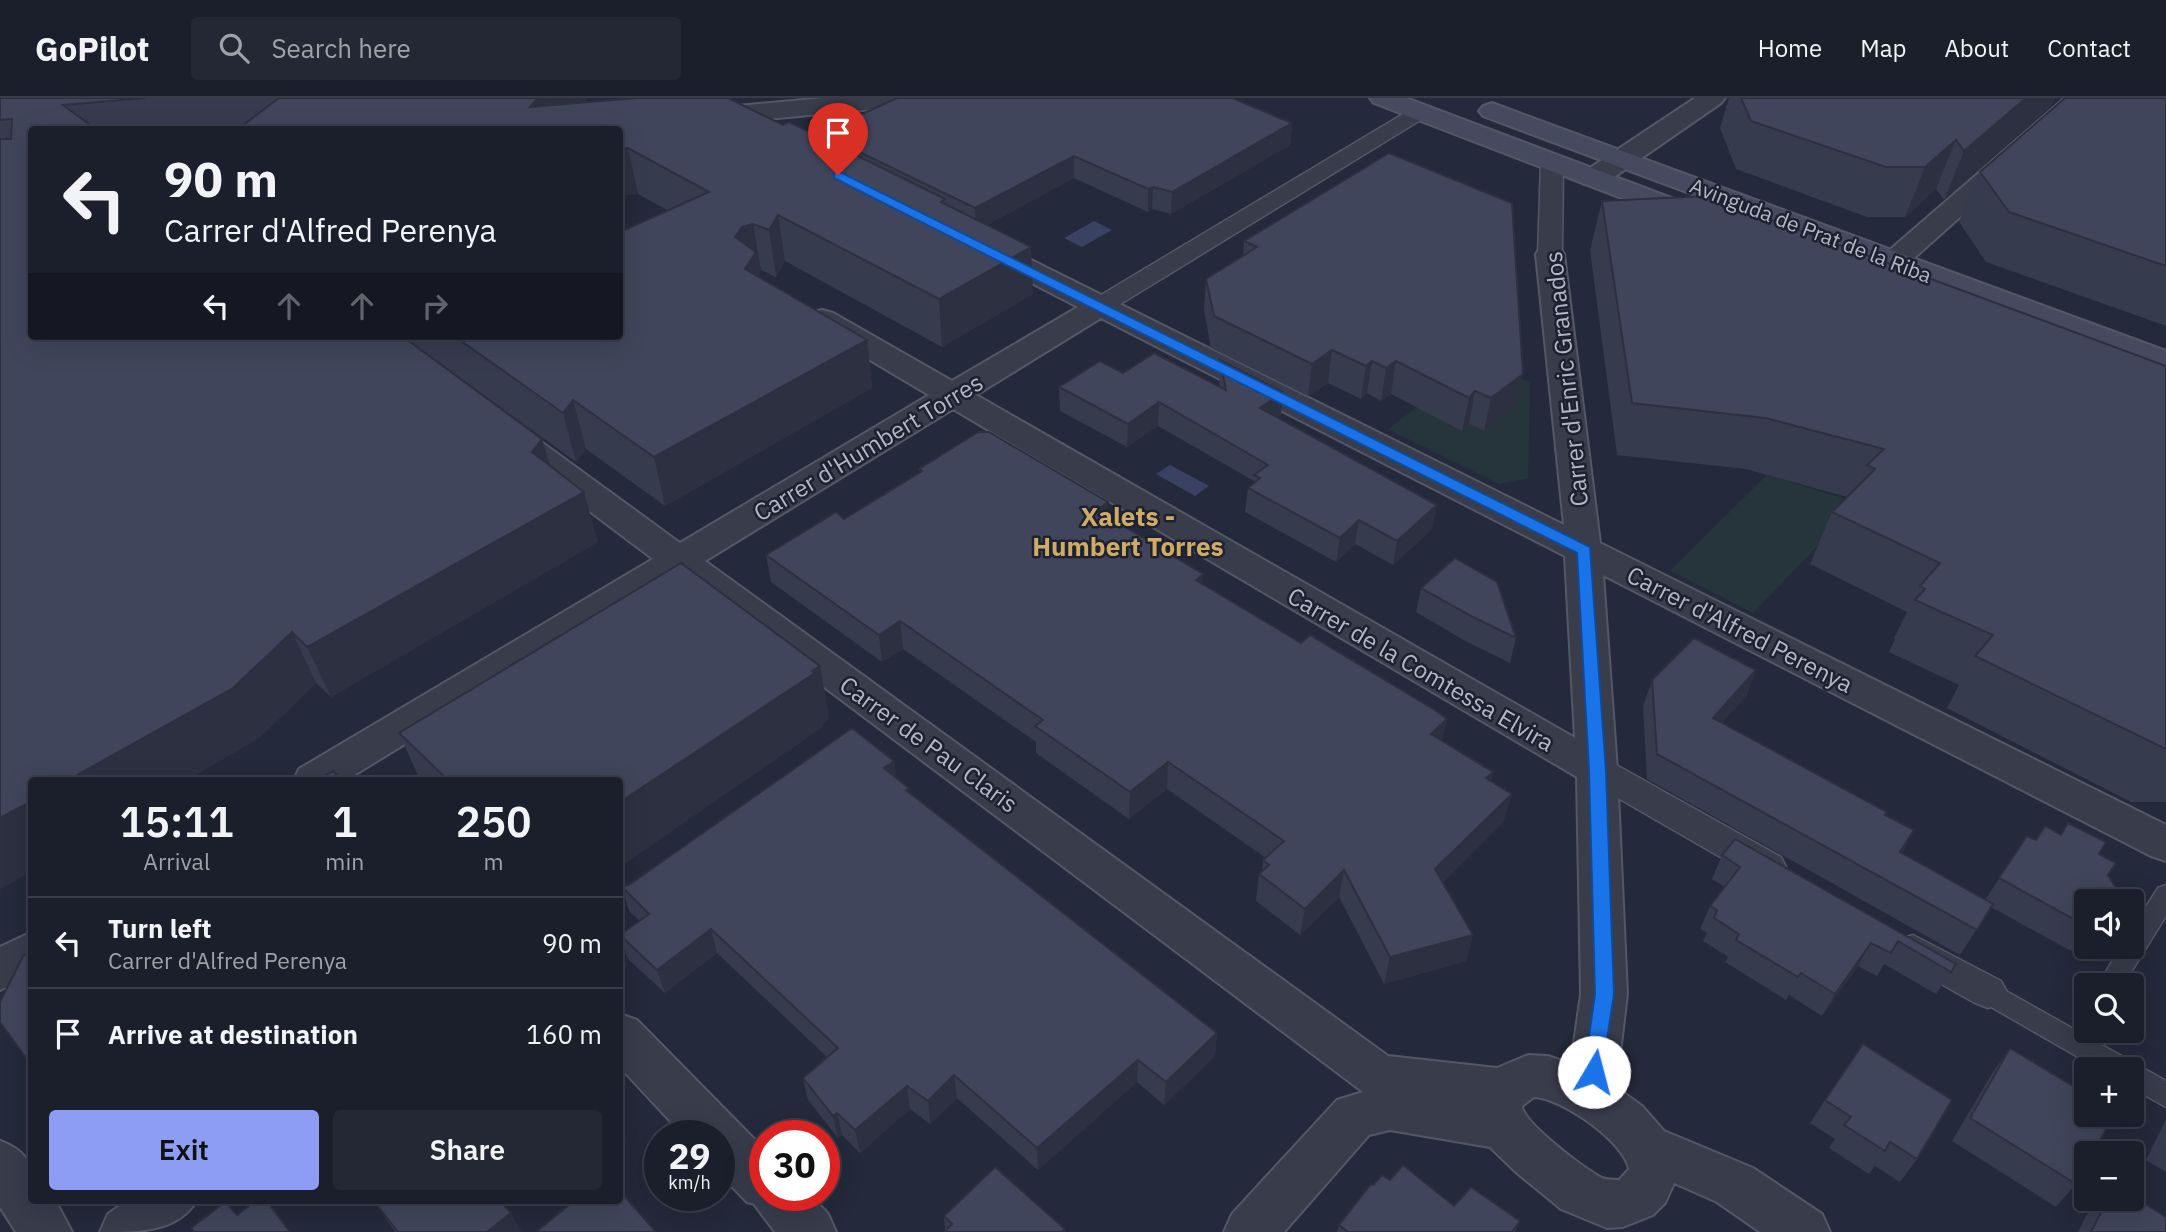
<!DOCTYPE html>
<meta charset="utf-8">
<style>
body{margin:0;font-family:"IBM Plex Sans",sans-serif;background:#242734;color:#f1f3f6;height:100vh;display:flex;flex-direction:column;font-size:26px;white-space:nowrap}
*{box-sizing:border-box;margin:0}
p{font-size:23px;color:#a0a2a9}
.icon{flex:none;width:38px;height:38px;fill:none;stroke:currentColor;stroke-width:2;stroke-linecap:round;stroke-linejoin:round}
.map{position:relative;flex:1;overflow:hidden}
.sheet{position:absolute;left:28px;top:679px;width:595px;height:427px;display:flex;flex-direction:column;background:#1b1f2c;border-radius:7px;box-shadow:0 7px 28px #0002,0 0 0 2px #393d48}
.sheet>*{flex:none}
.guide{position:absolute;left:28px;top:28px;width:595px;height:214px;border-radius:7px;box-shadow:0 7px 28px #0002,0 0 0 2px #393d48;background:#1b1f2c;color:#f1f3f6;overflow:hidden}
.tools{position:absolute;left:2074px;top:791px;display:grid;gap:14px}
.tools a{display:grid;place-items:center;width:70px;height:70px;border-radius:7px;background:#1b1f2c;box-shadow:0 7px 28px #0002,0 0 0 2px #393d48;font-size:35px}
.speed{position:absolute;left:644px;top:1022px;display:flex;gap:14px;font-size:35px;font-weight:700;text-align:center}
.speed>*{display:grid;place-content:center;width:91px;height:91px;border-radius:50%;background:#1b1f2c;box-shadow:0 7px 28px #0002,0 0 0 2px #393d48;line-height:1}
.speed small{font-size:18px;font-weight:400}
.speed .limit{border:10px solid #d22;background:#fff;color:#111}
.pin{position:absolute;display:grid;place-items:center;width:60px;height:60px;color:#fff;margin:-72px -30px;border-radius:50% 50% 50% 0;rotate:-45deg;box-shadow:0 0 7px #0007}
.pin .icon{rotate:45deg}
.me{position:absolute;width:77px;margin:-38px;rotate:8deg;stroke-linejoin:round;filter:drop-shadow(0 0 5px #0008)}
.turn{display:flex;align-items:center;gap:24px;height:147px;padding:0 21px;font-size:32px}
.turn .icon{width:91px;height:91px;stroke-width:2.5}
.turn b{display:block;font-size:49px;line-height:60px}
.lanes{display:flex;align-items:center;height:66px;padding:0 21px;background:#0003;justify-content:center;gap:35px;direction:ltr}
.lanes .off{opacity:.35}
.eta{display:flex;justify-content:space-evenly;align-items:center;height:119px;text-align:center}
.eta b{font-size:42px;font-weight:600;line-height:49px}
.primary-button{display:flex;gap:14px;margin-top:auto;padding:14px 21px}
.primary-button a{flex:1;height:80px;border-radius:7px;background:#8d9df3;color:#111;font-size:28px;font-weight:600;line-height:80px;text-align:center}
.primary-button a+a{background:#242734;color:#f1f3f6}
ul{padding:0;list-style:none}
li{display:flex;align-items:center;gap:21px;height:91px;padding:0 21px;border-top:2px solid #393d48}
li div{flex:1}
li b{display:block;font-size:26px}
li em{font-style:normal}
header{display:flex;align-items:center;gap:42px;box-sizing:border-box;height:98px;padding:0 35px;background:#1b1f2c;border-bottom:2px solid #393d48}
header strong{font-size:33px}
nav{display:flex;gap:38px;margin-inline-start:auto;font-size:24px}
.search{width:490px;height:63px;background:#242734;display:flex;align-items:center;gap:18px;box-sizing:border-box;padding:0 24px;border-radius:7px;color:#a0a2a9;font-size:26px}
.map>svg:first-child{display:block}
.green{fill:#26353c}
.water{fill:#3a4263}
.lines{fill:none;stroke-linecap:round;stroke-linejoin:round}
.service-casing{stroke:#535766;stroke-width:3}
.pedestrian-casing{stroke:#535766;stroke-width:3}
.minor-casing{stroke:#535766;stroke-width:4}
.secondary-casing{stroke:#535766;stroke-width:4}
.service{fill:#383c4b;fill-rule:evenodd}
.pedestrian{fill:#383c4b;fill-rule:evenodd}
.minor{fill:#383c4b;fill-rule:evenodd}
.secondary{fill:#464a5e;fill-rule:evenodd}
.wall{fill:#373b4e}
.shaded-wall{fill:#2d3040}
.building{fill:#40455b;stroke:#2d3040;stroke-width:2}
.route{fill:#1a73e8;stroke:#114b97;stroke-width:2}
.labels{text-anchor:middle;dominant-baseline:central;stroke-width:5;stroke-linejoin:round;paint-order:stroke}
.far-street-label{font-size:21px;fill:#b3b7c7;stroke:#1d2130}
.street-label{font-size:24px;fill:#b3b7c7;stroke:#1d2130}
.neighbourhood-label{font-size:26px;font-weight:bold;fill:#cfab66;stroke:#1d2130}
</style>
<header>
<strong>GoPilot</strong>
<div class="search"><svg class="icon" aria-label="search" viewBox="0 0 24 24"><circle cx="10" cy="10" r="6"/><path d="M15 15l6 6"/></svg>Search here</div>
<nav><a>Home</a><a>Map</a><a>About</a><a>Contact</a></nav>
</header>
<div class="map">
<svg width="2166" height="1134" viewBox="0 0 2166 1134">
<rect width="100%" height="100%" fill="#24293b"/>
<!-- green -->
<g class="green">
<path d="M1512,277L1530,284L1528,380L1499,386L1388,331L1453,282L1462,333L1469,326L1484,333Z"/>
<path d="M1770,374C1796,390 1830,393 1858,406L1753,515L1670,473Z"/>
</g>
<!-- water -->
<g class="water">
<path d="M1094,123L1112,132L1082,149L1064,140Z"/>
<path d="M1170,367L1209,388L1195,398L1156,376Z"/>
</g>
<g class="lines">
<!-- service casing -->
<g class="service-casing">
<g id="service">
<path d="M2166,787V818L2123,887H2098L2121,849H2132V831L2158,790Z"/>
<path d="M1988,883L2166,983V1009L2132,990V971H2099L1979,902L1975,894L1979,886Z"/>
</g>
</g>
<!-- pedestrian casing -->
<g class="pedestrian-casing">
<g id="pedestrian">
<path d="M1420,8L1427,10L1430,14L1427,18L1109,213L1100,215L1091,213L1088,208L1091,203L1413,10Z"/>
<path d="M1552,57L1560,59L1563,64L1562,156L1558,161H1542L1538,156L1541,64L1544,59Z"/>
<path d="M1597,659L1609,663L1781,759L1786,769L1781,779L1768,783L1755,779L1585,681L1580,672L1585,663Z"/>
<path d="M1913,837L2001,883L2007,894L2001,905L1988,910L1975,905L1900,863L1894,852L1900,841Z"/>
</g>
</g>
<!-- minor casing -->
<g class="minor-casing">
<g id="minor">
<path d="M825,0H918L914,5L905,8L705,27L696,24L692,19L696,14L705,11Z"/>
<path d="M1695,0H1725L1721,5L1604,86L1594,88L1584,86L1581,80L1584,74Z"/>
<path d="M2065,0H2093L1904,169L1894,172L1884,169L1880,163L1884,157Z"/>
<path d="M987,142L997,145L1564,427L1536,156L1540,150L1550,147L1560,150L1564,156L1600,445L2166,727V763L2151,758L1603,477L1617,672L1627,896L1616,989L1642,1008L1664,1033L1753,1070L1822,1116L1830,1134H1760L1717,1104L1674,1085L1665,1105L1653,1117L1623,1129L1607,1130L1561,1111L1517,1075L1490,1049L1390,1032L1369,1037L1284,1134H1224L1232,1116L1337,1002L1363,994L678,479L346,682H294L299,671L653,461L494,341L490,334L494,327L506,324L518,327L680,445L929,297L811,227L807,221L811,215L822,212L833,215L952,283L1078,209L977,157L973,151L977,145ZM1101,220L1565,458L1575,640L976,297ZM953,311L1577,679L1581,896L1571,966L1548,958L1528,957L1497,970L1388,958L705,463ZM1534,999C1561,1000 1624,1043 1629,1071L1619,1082C1613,1082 1608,1082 1602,1080C1586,1072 1523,1025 1522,1008Z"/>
<path d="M32,834V877L0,892V849Z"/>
<path d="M620,916L637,922L765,1052V1097H810L828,1116L836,1134H775L754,1106L747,1104L719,1075V1038H684L620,969Z"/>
<path d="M0,1043C33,1055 32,1071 32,1102H55L72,1134H16L0,1109Z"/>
<path d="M128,1102H197C178,1134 140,1134 100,1134L108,1116Z"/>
</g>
</g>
<!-- secondary casing -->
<g class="secondary-casing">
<g id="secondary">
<path d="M1370,0H1406L1709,114L1713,120L1709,126L1699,128L1689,126L1374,5Z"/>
<path d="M1492,5L2166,253V273L1483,18L1479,13L1483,8Z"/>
</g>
</g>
<!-- service -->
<use href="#service" class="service"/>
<!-- pedestrian -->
<use href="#pedestrian" class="pedestrian"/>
<!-- minor -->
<use href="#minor" class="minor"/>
<!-- secondary -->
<use href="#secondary" class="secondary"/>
</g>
<!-- wall -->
<g class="wall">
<path d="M0,0H588L584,5L783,27L821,40L820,35L1292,25L1290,47L1171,116L1152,111L1148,114L1074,80L987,127L1033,196L942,249L785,163L776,179L761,172L759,173L760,180L867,242L872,290L665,408L586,351L576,364L403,238H620L667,112L638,96L620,32H32L542,341L550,368L598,444L331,599L316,585L259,640L187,682H32V773L0,791Z"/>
<path d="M1729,0H2055L2051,8L1944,102L1936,91L1905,119H1867L1736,71L1720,30Z"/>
<path d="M2166,0V228L1986,164L1959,124L1980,74Z"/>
<path d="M1389,55L1515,308L1484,333L1469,326L1462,333L1391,296L1381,303L1367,295L1361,301L1328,285L1308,298L1211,250L1204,212L1206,181L1243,158L1244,143Z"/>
<path d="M1602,103L2166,268V704H2131L1947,610L1959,587L1889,554L1895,541L1894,540L1907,514L1810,466L1832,414L1847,399L1746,371L1617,357L1590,152Z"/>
<path d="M1220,262L1281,317L1278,319L1437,407L1432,431L1393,467L1355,446L1336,464L1245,414L1248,390L1254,385V383L1158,328L1127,349L1060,313L1059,289L1123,275L1219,289Z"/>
<path d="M919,371L1107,418L1203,476L1202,485L1442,643L1493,674L1491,683L1504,723L1443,784L1473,837L1466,863L1384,886L1339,799L1300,837L1256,803L1259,776L1262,774L1263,762L1266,760L1167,691L1129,721L1036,655V644L903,551L882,564L771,484L766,457L844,421L920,374Z"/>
<path d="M1421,490L1516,540L1510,565L1467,544L1416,514Z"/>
<path d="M820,568L829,621L823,625V629L620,682H420L399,635Z"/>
<path d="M1756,572L1746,598L1722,624L1885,717L1914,732L1902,755L1985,802L2027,738L2036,742L2099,756L2086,803V833L2071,853L1991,809L1960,857L1647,681L1643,608L1652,582Z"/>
<path d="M894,663L896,680L909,695L1217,935L1215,958L1164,1007L1137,984L1038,1072L957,1000L930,1026L910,1011L860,1055L842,1037L838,1040L808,1002L803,980L827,959L717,855L665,895L628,861L620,837L640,823L629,813L622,789L630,786Z"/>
<path d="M1722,757L1956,866L1936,896L1884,866L1877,878L1858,868L1822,918L1789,897L1786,902L1725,864L1728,859L1703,843L1707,835L1700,831L1710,808L1725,789L1712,781Z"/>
<path d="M2010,950L2076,1086L2056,1109L1952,1043L1993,974Z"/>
<path d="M1825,1002L1917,1061L1900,1084L1875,1068L1869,1076L1829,1050L1835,1041L1810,1025Z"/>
<path d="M2166,1021V1074L2146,1062Z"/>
<path d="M1390,1082L1454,1108L1520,1123L1515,1134H1337L1339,1127L1373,1087Z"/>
<path d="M2102,1101H2132L2166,1134H2078L2086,1118Z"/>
<path d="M373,1102L511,1115L521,1134H395Z"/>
<path d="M944,1118L1065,1131V1134H944L945,1132Z"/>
</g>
<!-- shaded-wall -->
<g class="shaded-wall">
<path d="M537,0H588L570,20L530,9Z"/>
<path d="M2026,0H2055L2051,8L1944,102L1964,53Z"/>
<path d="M1292,25L1290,47L1171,116L1172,94Z"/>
<path d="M1956,42L1936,91L1905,119L1925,69Z"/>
<path d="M628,50L638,96L620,98V51Z"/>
<path d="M1074,58V80L976,133L975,110Z"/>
<path d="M1153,89L1152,111L1148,114V91Z"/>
<path d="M778,117L785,163L776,179L769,132Z"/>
<path d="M753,126L761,172L759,173L763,201L747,180L735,139L742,129Z"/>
<path d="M1031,149L1033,196L942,249L939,201Z"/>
<path d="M867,242L872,290L665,408L654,359Z"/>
<path d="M1332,252L1328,285L1308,298L1312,266Z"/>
<path d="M1372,263L1367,295L1361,301L1366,268Z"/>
<path d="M1396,263L1391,296L1381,303L1386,270Z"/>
<path d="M1523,276L1515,308L1484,333L1491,300Z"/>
<path d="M1475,293L1469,326L1462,333L1469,300Z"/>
<path d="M1283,294L1281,317L1258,333L1260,310Z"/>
<path d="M573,302L586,351L576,364L563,315Z"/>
<path d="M1159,304L1158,328L1127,349L1128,326Z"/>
<path d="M542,341L557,390L532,354Z"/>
<path d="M584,394L598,444L331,599L307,549Z"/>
<path d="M1108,404L1107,432L1097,412Z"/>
<path d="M1437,407L1432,431L1393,467L1397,443Z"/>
<path d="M1359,422L1355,446L1336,464L1340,440Z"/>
<path d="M1203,476L1201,503L1196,482Z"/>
<path d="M900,523L903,551L882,564L879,537Z"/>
<path d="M292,534L316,585L259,640L187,682H68Z"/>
<path d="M820,568L829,621L823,625V629L620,769V704Z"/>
<path d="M1756,572L1746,598L1703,645L1713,620Z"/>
<path d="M1447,621L1441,648L1431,636Z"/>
<path d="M894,663L897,687L884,670Z"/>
<path d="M1168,664L1167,691L1129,721L1130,694Z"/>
<path d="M1493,674L1486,701V680Z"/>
<path d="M1512,696L1504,723L1428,798L1435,771Z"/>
<path d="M32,703V773L0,791V720Z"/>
<path d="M1914,732L1900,757V754Z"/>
<path d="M1344,772L1339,799L1300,837L1305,811Z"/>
<path d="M711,831L717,855L665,895L657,872Z"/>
<path d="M1473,837L1466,863L1384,886L1390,859Z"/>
<path d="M1871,845L1858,868L1822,918L1835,896Z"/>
<path d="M1217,935L1215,958L1164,1007L1166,984Z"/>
<path d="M1138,962L1137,984L1038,1072L1037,1050Z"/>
<path d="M954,977L957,1000L930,1026L928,1003Z"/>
<path d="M907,988L910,1011L860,1055L855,1032Z"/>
<path d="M837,1015L842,1037L838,1040L833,1018Z"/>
<path d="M511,1115L521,1134H487Z"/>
</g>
<!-- building -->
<g class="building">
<path d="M0,0H145L63,7L97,32H32V238H402L542,341L532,354L584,394L307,549L292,534L233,590L68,682H32V703L0,720V41H11L12,21L0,22Z"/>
<path d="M279,0H538L530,9L637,0H728L783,27L789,24L945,101L941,104L1031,149L939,201L778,117L769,132L753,126L742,129L735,139L756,154L745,171L867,242L654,359L573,302L563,315L454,238H620V134L709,94L628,50L620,51V32H237Z"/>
<path d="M897,0H1232L1292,25L1172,94L1153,89L1148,91L1074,58L975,110L820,35Z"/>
<path d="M1741,0H2026L1964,53L1956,42L1925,69H1886L1751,23Z"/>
<path d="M2065,0H2166V168L2009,114L1980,74Z"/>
<path d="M1389,55L1512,105L1523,276L1491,300L1475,293L1469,300L1396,263L1386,270L1372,263L1366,268L1332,252L1312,266L1214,218L1206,181L1257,149L1244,143Z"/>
<path d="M1707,98L2166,268V651L1975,558L1993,537L1915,502L1925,491L1920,488L1940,465L1832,414L1875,371L1867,367L1884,351L1765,320L1632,305L1602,103Z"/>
<path d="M1154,255L1226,292L1220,262L1283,294L1260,310L1437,407L1397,443L1359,422L1340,440L1248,390L1260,380L1254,377L1268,367L1159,304L1128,326L1059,289L1100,263L1123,275Z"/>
<path d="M978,334H989L1108,404L1097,412L1203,476L1196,482L1301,545L1310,537L1435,612L1447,621L1431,636L1493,674L1486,680L1512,696L1435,771L1473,837L1390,859L1344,772L1305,811L1259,776L1269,767L1263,762L1284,743L1168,664L1130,694L1035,628L1043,622L900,523L879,537L766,457L836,414L844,421L922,373L919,371Z"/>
<path d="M1455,460L1497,484L1516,540L1473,519L1421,490Z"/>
<path d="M681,465L820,568L812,573L815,575L620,704V682H448L399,635Z"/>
<path d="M1694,540L1756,572L1713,620L1887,714L1885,717L1914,732L1900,754L1993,806L1977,832L1657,656L1652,582Z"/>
<path d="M852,630L894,663L884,670L909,690L906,692L1217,935L1166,984L1138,962L1037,1050L954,977L928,1003L907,988L855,1032L837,1015L833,1018L803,980L838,950L711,831L657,872L620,837L649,816L622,789L630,786Z"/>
<path d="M333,673L342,682H317Z"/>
<path d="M2068,725L2106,744L2099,756L2116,765L2108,777L2124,803H2086V828L1999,780L2027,738L2036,742L2045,728L2061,737Z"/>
<path d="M1735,741L1956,866L1951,874L1898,843L1891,855L1871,845L1835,896L1801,875L1798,879L1736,842L1739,836L1714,820L1717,812L1710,808L1740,769L1722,757Z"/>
<path d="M32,853V968L0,924V904L23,858Z"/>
<path d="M1863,946L1952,1002L1917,1061L1890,1044L1885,1053L1844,1027L1851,1019L1825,1002Z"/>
<path d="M2010,950L2086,996V1017H2114L2093,1055H2086V1069L2076,1086L1970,1020Z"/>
<path d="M1403,1067L1454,1108L1471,1089L1520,1123L1512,1134H1348L1339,1127L1371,1086L1373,1087L1382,1077L1390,1082Z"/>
<path d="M995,1069L1065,1131L1062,1134H944L952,1126L944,1118Z"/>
<path d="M620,1093L656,1134H536L575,1102H620Z"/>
<path d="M2132,1098L2166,1119V1134H2091L2108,1101H2132Z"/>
<path d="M257,1102H266L290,1134H194L191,1130L225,1104L237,1117Z"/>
<path d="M373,1102H500L511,1115L487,1134H398Z"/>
</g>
<!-- route -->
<path class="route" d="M834,75H842L1590,449L1606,673L1614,896L1601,980L1594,983L1587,980L1584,974L1595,896L1589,673L1577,455L834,80Z"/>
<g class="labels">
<!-- far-street labels -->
<g class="far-street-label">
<text transform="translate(1811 132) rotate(21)">Avinguda de Prat de la Riba</text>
</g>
<!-- street labels -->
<g class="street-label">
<text transform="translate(1566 281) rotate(-96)">Carrer d'Enric Granados</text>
<text transform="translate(868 349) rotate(-31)">Carrer d'Humbert Torres</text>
<text transform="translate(1740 531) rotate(27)">Carrer d'Alfred Perenya</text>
<text transform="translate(1421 571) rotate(30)">Carrer de la Comtessa Elvira</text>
<text transform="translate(929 646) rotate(36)">Carrer de Pau Claris</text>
</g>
<!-- neighbourhood labels -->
<g class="neighbourhood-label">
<text x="1128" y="418">Xalets -<tspan x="1128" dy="30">Humbert Torres</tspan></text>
</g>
</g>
</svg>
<div class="tools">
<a><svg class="icon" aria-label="sound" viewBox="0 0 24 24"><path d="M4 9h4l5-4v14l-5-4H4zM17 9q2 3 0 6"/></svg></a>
<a><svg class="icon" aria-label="search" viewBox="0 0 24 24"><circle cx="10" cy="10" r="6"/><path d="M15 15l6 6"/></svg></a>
<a>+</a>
<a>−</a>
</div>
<div class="speed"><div>29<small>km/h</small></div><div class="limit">30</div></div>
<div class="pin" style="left:838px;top:77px;background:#d93025"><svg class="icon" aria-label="arrive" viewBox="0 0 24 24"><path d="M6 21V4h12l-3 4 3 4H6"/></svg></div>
<svg class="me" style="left:1594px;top:974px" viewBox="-20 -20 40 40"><circle r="19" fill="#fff"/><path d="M0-13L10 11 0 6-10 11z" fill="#1a73e8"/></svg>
<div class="guide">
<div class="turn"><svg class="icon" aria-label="left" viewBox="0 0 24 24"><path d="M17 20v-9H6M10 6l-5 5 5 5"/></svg><div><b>90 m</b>Carrer d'Alfred Perenya</div></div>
<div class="lanes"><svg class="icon" aria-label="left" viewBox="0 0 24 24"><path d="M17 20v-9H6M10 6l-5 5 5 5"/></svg><svg class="icon off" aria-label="ahead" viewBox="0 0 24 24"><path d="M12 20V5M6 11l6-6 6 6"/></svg><svg class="icon off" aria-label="ahead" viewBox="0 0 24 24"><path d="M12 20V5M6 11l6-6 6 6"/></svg><svg class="icon off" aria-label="right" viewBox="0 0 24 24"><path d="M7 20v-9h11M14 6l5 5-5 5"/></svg></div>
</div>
<section class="sheet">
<div class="eta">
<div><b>15:11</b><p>Arrival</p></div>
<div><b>1</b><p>min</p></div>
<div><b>250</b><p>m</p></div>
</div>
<ul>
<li><svg class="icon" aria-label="left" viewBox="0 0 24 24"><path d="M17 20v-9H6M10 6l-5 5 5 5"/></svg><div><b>Turn left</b><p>Carrer d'Alfred Perenya</p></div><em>90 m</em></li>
<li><svg class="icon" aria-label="arrive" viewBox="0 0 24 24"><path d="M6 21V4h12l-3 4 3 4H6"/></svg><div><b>Arrive at destination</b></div><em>160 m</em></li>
</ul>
<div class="primary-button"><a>Exit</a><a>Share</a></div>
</section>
</div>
